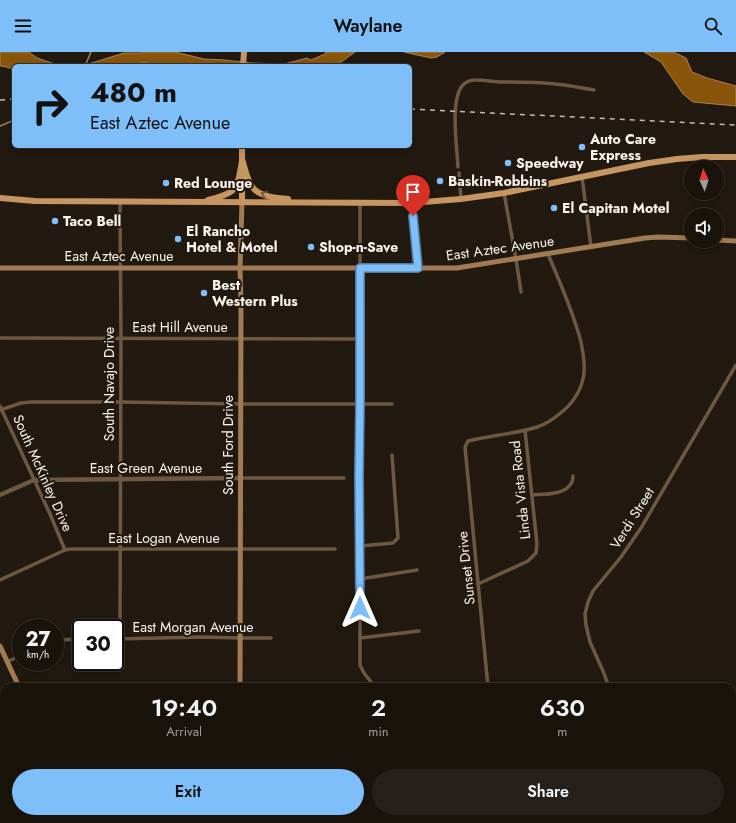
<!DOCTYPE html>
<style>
body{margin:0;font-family:Jost,sans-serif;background:#27201a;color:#f1f3f6;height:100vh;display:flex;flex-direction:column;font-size:15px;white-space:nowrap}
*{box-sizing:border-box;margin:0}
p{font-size:13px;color:#9f9e9d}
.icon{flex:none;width:22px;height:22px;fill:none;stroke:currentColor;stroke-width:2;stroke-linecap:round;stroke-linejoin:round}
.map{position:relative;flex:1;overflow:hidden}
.side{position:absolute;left:0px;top:631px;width:736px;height:140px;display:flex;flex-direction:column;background:#1a130c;border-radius:12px 12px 0 0;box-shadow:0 2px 10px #0003,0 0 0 1px #38322d}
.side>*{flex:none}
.top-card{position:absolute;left:12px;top:12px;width:400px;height:84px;border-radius:6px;box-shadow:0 2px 10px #0003,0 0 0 1px #38322d;background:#7ebef9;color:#111;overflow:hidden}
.needle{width:26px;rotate:356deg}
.buttons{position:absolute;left:684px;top:108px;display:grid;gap:8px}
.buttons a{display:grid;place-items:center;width:40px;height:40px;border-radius:50%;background:#1a130c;box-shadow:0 2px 10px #0003,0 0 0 1px #38322d;font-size:20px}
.speed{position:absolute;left:12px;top:567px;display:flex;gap:8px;font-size:20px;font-weight:700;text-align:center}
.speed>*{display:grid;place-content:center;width:52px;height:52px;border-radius:50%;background:#1a130c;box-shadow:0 2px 10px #0003,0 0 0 1px #38322d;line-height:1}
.speed small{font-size:10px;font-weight:400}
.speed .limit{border:2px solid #111;border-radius:6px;background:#fff;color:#111}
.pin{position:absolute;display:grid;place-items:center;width:34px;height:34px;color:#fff;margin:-41px -17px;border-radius:50% 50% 50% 0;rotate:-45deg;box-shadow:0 0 4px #0007}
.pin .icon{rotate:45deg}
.me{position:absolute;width:44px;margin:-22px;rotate:0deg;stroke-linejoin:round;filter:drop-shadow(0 0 3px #0008)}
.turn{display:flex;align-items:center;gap:14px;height:84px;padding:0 12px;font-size:18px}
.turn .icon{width:52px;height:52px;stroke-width:2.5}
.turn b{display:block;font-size:28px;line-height:34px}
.eta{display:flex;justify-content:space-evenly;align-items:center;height:68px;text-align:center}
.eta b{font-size:24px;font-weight:600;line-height:28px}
.button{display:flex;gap:8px;margin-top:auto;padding:8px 12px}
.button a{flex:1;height:46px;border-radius:24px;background:#7ebef9;color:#111;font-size:16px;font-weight:600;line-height:46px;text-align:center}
.button a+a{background:#27201a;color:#f1f3f6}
header{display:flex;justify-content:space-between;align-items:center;height:52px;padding:0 12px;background:#7ebef9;color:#111;font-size:18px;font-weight:600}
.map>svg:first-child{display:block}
.green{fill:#3c2100}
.water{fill:#89550b;stroke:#ab844e}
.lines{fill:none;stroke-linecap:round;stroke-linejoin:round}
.stream{stroke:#ab844e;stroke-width:1.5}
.minor{stroke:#6f5840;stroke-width:3.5}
.tertiary{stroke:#6f5840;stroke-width:4.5}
.secondary{stroke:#a07b53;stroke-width:5}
.primary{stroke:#c69662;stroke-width:6}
.rail{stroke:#c4bdb6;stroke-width:1.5;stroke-dasharray:5 5;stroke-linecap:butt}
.oneway{stroke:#6c5135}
.route-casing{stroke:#527ca2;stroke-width:10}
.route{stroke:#7ebef9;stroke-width:7}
.poi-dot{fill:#7ebef9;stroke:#221910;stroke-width:1.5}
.labels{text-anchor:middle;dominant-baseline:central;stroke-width:4;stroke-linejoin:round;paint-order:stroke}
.poi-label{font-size:14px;font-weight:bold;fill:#f9f3ec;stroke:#221910;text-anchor:start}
.street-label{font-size:14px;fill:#f9f3ec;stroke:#221910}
</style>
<header><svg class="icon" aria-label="menu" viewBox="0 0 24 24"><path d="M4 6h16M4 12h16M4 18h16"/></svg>Waylane<svg class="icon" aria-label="search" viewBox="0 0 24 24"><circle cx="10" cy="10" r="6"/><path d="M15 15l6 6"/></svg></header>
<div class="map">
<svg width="736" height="771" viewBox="0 0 736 771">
<rect width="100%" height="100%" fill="#221910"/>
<!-- green -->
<path class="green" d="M177,767H315L313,771H177Z"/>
<!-- water -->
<g class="water">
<path d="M0,0H29L37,6L55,12L85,13L124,1H140L142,0H175L204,7L225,8L251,11L284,12L307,6L311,8L325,2L326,0H355L336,14H157L144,10L131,14H14V17L2,14H0Z"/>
<path d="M404,0H445L437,5L431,6Z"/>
<path d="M644,0H673L686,6L692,20L707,26L736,34V54L693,50L683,42L661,10Z"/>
</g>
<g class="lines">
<!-- stream -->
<g class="stream">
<path d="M85,14L91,0"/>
<path d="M0,74L14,68"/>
</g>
<!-- minor -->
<g class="minor">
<path d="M458,115C457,94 450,50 462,34C465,30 471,28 476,28C485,28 494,30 503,30C521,30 538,30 555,32C568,33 581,36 594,38"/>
<path d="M459,121L461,147"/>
<path d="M582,125L591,195"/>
<path d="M504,141L516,207L521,240"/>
<path d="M120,150L121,286L120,586"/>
<path d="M360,151V352L359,423L360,494V613L364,621L375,635"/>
<path d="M411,151L418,216"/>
<path d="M0,286L360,287"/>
<path d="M0,354L50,462L65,498"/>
<path d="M0,358L21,351L31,350H120L240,352H392"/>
<path d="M240,426H344"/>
<path d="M532,443C544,442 563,443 570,433C572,431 573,427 573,424"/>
<path d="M360,494L393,491L398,486L392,403"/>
<path d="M360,527L417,518"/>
<path d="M0,528L65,498L70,497H335"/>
<path d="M478,532L528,509L536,501L537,492L525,378"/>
<path d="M360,586L419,579"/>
<path d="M115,587L202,585L240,586H271"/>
<path d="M55,588L81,587"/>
<path d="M7,610L21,603"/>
<path d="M488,635L465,395L468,389C490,383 516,382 537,375C547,372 555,366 563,359C574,350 583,335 584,320C585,310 583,300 581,290C573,259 560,231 548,202"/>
<path d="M609,635L603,619L590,590L586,573L585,562L588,550L593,539L621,505L641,476L736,313"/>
<path d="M732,679H736"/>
<path d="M732,756L736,761"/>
<path d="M467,767V771"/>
<path d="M530,767L531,771"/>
<path d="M304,771L305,767"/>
<path d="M659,771L662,767"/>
</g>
<!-- tertiary -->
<path class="tertiary" d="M0,443L34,428L240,426"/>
<!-- secondary -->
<g class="secondary">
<path d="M717,188L736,189"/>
<path d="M0,216H457L645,186L658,185L691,186"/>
<path d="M0,594L19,635"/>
<path d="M240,635L241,251L240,217L242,150"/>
<path d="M400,767L401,771"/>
<path d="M57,771V767"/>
</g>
<!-- primary -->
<g class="primary">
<path d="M243,14L244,0"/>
<path d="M242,107C245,116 247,130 254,137C262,145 278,146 288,147"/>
<path d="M242,110V94"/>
<path d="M242,124V150"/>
<path d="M0,146L35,149L411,151L461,147L504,141L649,111L677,107L702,105H736"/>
<path d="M208,148C238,141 237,137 242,109"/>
</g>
<!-- rail -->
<g class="rail">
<path d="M0,48L14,47"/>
<path d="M410,57L736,73"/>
</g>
</g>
<!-- one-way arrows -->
<defs><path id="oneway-chevron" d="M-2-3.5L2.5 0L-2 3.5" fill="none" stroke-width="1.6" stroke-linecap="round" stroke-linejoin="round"/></defs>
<use class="oneway" href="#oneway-chevron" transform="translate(264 142) rotate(-159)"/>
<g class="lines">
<!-- route casing -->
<g class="route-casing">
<path id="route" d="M360,556L359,423L360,352V216H418L413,164"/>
</g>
<!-- route -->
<use href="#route" class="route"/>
</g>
<!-- markers -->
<g class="poi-dot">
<circle cx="582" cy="95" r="4"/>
<circle cx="508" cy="111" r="4"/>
<circle cx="440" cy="129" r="4"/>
<circle cx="166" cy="131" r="4"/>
<circle cx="554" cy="156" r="4"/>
<circle cx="55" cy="169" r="4"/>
<circle cx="178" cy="187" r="4"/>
<circle cx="311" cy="195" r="4"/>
<circle cx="204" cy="241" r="4"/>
</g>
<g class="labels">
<!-- poi labels -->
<g class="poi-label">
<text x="590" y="87">Auto Care<tspan x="590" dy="16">Express</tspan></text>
<text x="516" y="111">Speedway</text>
<text x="448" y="129">Baskin-Robbins</text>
<text x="174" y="131">Red Lounge</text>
<text x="562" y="156">El Capitan Motel</text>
<text x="63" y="169">Taco Bell</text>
<text x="186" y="179">El Rancho<tspan x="186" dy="16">Hotel &amp; Motel</tspan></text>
<text x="319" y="195">Shop-n-Save</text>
<text x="212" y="233">Best<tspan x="212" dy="16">Western Plus</tspan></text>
</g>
<!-- street labels -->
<g class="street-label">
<text transform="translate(500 196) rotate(-8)">East Aztec Avenue</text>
<text x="119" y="204">East Aztec Avenue</text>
<text x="180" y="275">East Hill Avenue</text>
<text transform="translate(109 332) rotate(-90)">South Navajo Drive</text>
<text transform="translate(228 393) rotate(-90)">South Ford Drive</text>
<text x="146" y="416">East Green Avenue</text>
<text transform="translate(43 421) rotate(66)">South McKinley Drive</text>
<text transform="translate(520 438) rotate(-96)">Linda Vista Road</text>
<text transform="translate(632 466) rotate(-58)">Verdi Street</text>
<text x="164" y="486">East Logan Avenue</text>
<text transform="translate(466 516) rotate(-96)">Sunset Drive</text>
<text x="193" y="575">East Morgan Avenue</text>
</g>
</g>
</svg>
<div class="buttons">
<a><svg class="needle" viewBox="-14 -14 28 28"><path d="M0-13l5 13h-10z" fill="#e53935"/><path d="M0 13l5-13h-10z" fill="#9f9e9d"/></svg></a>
<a><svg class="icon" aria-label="sound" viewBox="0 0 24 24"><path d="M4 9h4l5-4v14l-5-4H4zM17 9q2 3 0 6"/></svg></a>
</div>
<div class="speed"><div>27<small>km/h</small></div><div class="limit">30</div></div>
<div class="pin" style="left:413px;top:164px;background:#d93025"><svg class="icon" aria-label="arrive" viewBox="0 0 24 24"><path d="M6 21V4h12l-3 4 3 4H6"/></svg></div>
<svg class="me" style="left:360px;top:556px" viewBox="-20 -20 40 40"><path d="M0-17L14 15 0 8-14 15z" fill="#7ebef9" stroke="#fff" stroke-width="4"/></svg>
<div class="top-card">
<div class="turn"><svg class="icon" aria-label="right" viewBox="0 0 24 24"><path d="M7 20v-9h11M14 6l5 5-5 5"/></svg><div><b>480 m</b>East Aztec Avenue</div></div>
</div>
<section class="side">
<div class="eta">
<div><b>19:40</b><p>Arrival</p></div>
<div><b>2</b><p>min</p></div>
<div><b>630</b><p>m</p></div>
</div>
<div class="button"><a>Exit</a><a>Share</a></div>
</section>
</div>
